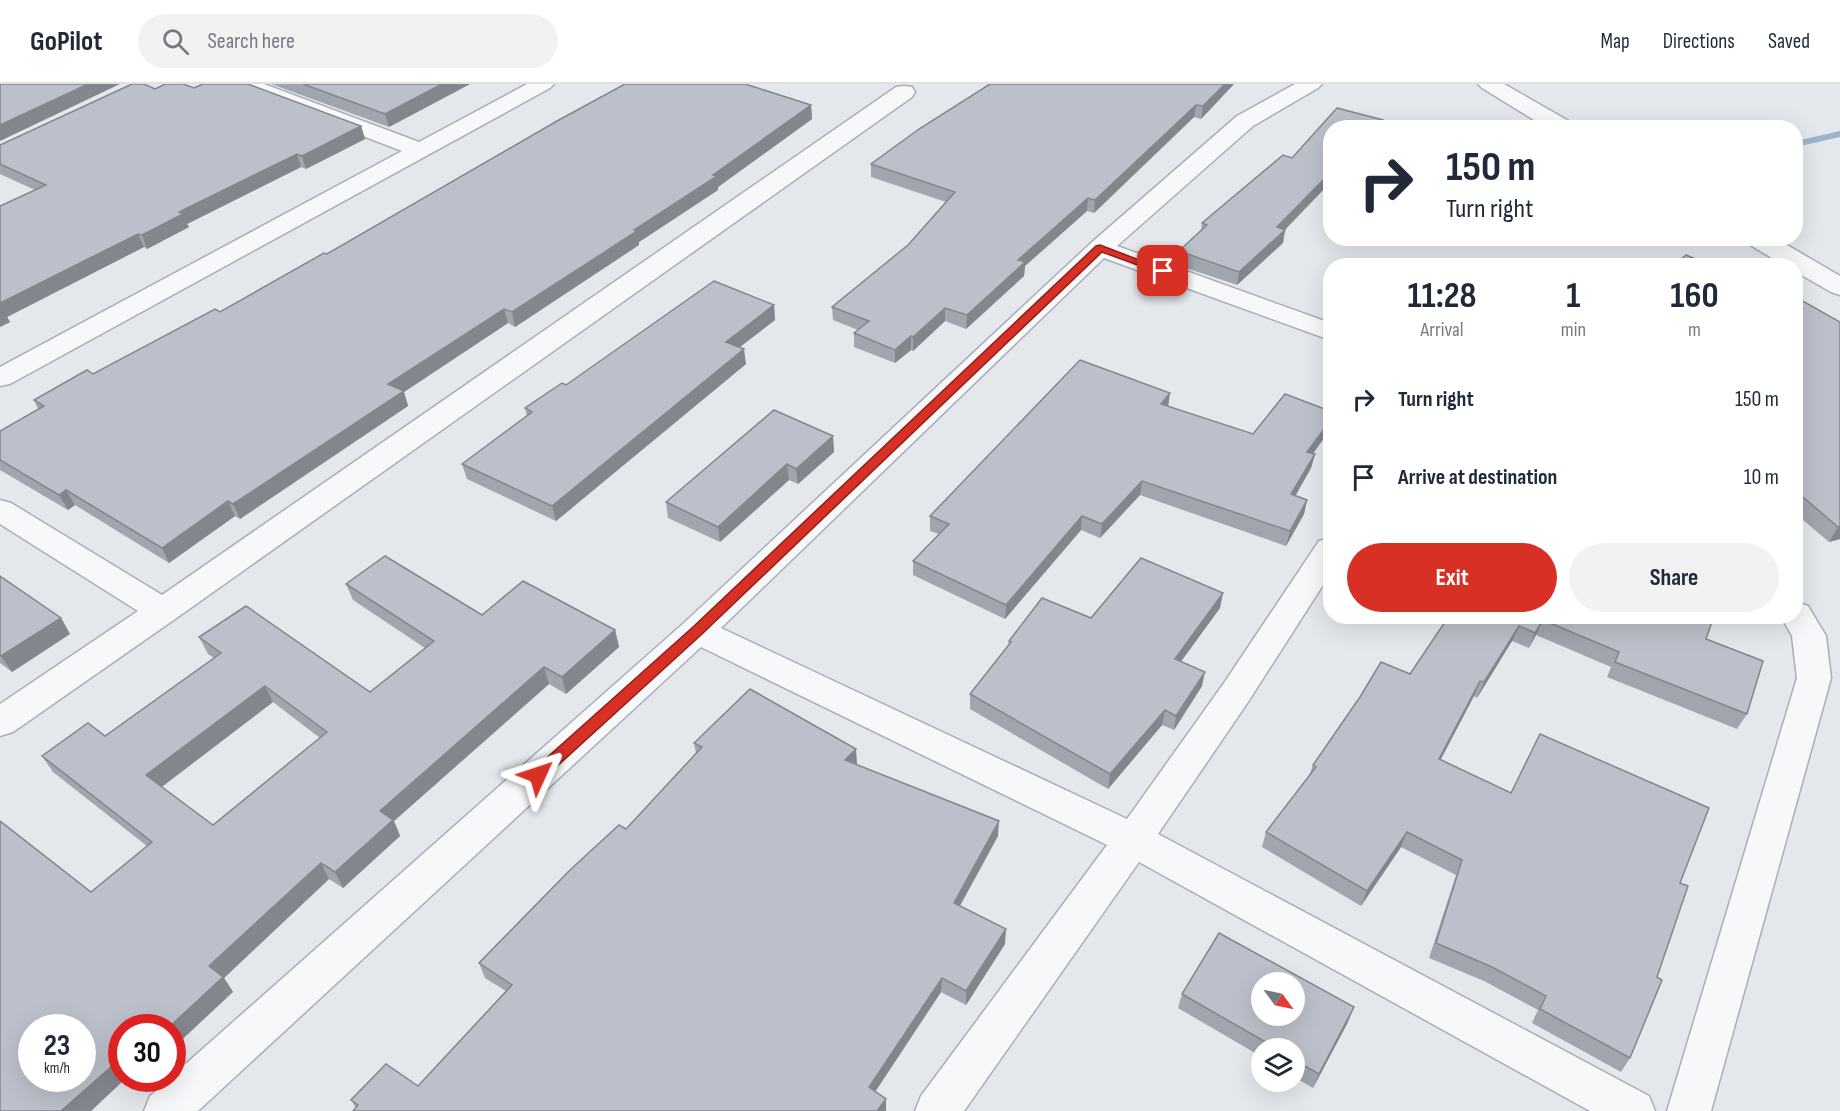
<!DOCTYPE html>
<style>
body{margin:0;font-family:"Sofia Sans Condensed",sans-serif;background:#f2f2f3;color:#1f2937;height:100vh;display:flex;flex-direction:column;font-size:22px;white-space:nowrap}
*{box-sizing:border-box;margin:0}
p{font-size:20px;color:#747a83}
.icon{flex:none;width:33px;height:33px;fill:none;stroke:currentColor;stroke-width:2;stroke-linecap:round;stroke-linejoin:round}
.map{position:relative;flex:1;overflow:hidden}
.drawer{position:absolute;left:1323px;top:174px;width:480px;height:366px;display:flex;flex-direction:column;background:#fff;border-radius:24px;box-shadow:0 6px 24px #0002}
.drawer>*{flex:none}
.hud{position:absolute;left:1323px;top:36px;width:480px;height:126px;border-radius:24px;box-shadow:0 6px 24px #0002;background:#fff;color:#1f2937;overflow:hidden}
.needle{width:39px;rotate:123deg}
.fabs{position:absolute;left:1251px;top:888px;display:grid;gap:12px}
.fabs a{display:grid;place-items:center;width:54px;height:54px;border-radius:50%;background:#fff;box-shadow:0 6px 24px #0002;font-size:30px}
.speed{position:absolute;left:18px;top:930px;display:flex;gap:12px;font-size:30px;font-weight:700;text-align:center}
.speed>*{display:grid;place-content:center;width:78px;height:78px;border-radius:50%;background:#fff;box-shadow:0 6px 24px #0002;line-height:1}
.speed small{font-size:15px;font-weight:400}
.speed .limit{border:9px solid #d22;background:#fff;color:#111}
.pin{position:absolute;display:grid;place-items:center;width:51px;height:51px;color:#fff;margin:-26px;border-radius:12px;box-shadow:0 3px 9px #0006}
.me{position:absolute;width:66px;margin:-33px;rotate:48deg;stroke-linejoin:round;filter:drop-shadow(0 0 4px #0008)}
.turn{display:flex;align-items:center;gap:21px;height:126px;padding:0 24px;font-size:27px}
.turn .icon{width:78px;height:78px;stroke-width:2.5}
.turn b{display:block;font-size:42px;line-height:51px}
.eta{display:flex;justify-content:space-evenly;align-items:center;height:102px;text-align:center}
.eta b{font-size:36px;font-weight:700;line-height:42px}
.action{display:flex;gap:12px;margin-top:auto;padding:12px 24px}
.action a{flex:1;height:69px;border-radius:36px;background:#d93025;color:#fff;font-size:24px;font-weight:700;line-height:69px;text-align:center}
.action a+a{background:#f2f2f3;color:#1f2937}
ul{padding:0;list-style:none}
li{display:flex;align-items:center;gap:18px;height:78px;padding:0 24px}
li div{flex:1}
li b{display:block;font-size:22px}
li em{font-style:normal}
header{display:flex;align-items:center;gap:36px;box-sizing:border-box;height:84px;padding:0 30px;background:#fff;border-bottom:2px solid #e0e1e3}
header strong{font-size:28px}
nav{display:flex;gap:33px;margin-inline-start:auto;font-size:21px}
.search{width:420px;height:54px;background:#f2f2f3;display:flex;align-items:center;gap:15px;box-sizing:border-box;padding:0 21px;border-radius:33px;color:#747a83;font-size:22px}
.map>svg:first-child{display:block}
.lines{fill:none;stroke-linecap:round;stroke-linejoin:round}
.stream{fill:#9fb4cc;fill-rule:evenodd}
.minor-casing{stroke:#a9aeb7;stroke-width:3}
.minor{fill:#f7f8fa;fill-rule:evenodd}
.wall{fill:#a1a5ae;fill-rule:evenodd}
.shaded-wall{fill:#83868d}
.building{fill:#bbc0ca;stroke:#83868d;stroke-width:1.5;fill-rule:evenodd}
.route{fill:#d93025;stroke:#8d1f18;stroke-width:1.5}
</style>
<header>
<strong>GoPilot</strong>
<div class="search"><svg class="icon" aria-label="search" viewBox="0 0 24 24"><circle cx="10" cy="10" r="6"/><path d="M15 15l6 6"/></svg>Search here</div>
<nav><a>Map</a><a>Directions</a><a>Saved</a></nav>
</header>
<div class="map">
<svg width="1840" height="1027" viewBox="0 0 1840 1027">
<rect width="100%" height="100%" fill="#e4e7ec"/>
<g class="lines">
<!-- stream -->
<path class="stream" d="M1840,47V53L1796,63V57Z"/>
<!-- minor casing -->
<g class="minor-casing">
<g id="minor">
<path d="M233,0H264L419,58L527,0H554L550,4L10,300L0,302V283L402,67L237,4Z"/>
<path d="M1295,0H1322L1318,4L1253,42L1117,162L1330,239V256L1104,174L721,544L1127,735L1224,599L1319,457L1330,454V490L1248,618L1158,750L1649,1012L1655,1027H1590L1139,778L964,1027H915L921,1012L1107,761L701,563L198,1027H144L150,1012L172,994V992L685,538L1091,159L1237,32Z"/>
<path d="M1478,0H1504L1572,39L1575,44H1547L1482,4Z"/>
<path d="M904,2L912,3L915,8L912,13L175,535L13,648L0,652V620L138,527L0,440V416L11,419L162,511L896,3Z"/>
<path d="M1744,154H1775L1840,192V211L1831,208L1796,188V182H1785L1747,159Z"/>
<path d="M1796,518L1808,522L1826,552L1831,594L1711,1027H1667L1797,594L1792,552L1781,532H1796Z"/>
</g>
</g>
<!-- minor -->
<use href="#minor" class="minor"/>
</g>
<!-- wall -->
<g class="wall">
<path d="M271,0H470L389,43Z"/>
<path d="M990,0H1234L1201,35L1194,33L1094,129L1087,127L1025,182L1024,192L966,245L945,237L913,267L911,266L895,279L854,263V249L858,246L833,236L832,223L908,161L946,118L871,93V80Z"/>
<path d="M194,4L361,42L365,55L306,85L301,83L187,140L189,143L147,165L144,163L7,233L10,238L0,243L35,106L0,90V61L155,5Z"/>
<path d="M811,21L812,35L718,103V106L639,158V161L515,243L508,239L404,308L408,322L240,435L235,432L169,479L75,421L68,426L0,386V347L38,325L34,316L93,290L220,228L327,170Z"/>
<path d="M1292,74L1285,146L1283,159L1237,201L1177,181L1179,167L1201,146L1202,139Z"/>
<path d="M1796,216L1840,238V455L1829,458L1796,430Z"/>
<path d="M774,221L775,236L740,263L746,280L556,437L467,395L462,380L527,332L525,324L566,301Z"/>
<path d="M1168,323L1315,370L1311,384L1295,412L1307,416L1304,430L1286,462L1140,411L1100,454L1081,446L1005,535L913,491V477L939,450L930,447V432Z"/>
<path d="M833,352L834,368L798,400L789,396L720,458L668,434L666,418Z"/>
<path d="M0,492L61,534L70,550L12,588L0,579Z"/>
<path d="M346,500L482,531L615,546L619,563L566,610L549,600L394,737L400,752L343,804L329,795L224,894L233,908L122,944V994H126L91,1027H0L91,808L147,762L53,688L42,672L105,652L214,574L208,570L199,553L370,608L425,564L353,516ZM273,618L320,654L213,741L162,703Z"/>
<path d="M1220,524L1181,577L1202,602L1174,646L1162,641L1108,705L970,625V610L1008,562L1009,557L1091,534Z"/>
<path d="M1449,532H1714L1706,555L1747,630L1737,645L1607,593L1611,583L1536,551L1529,564L1512,557L1477,614L1474,612L1441,675L1680,799L1657,893L1630,974L1621,988L1532,939L1538,926L1484,897L1429,874L1456,791L1401,763L1361,822L1262,763L1266,748L1309,692L1313,681L1410,590Z"/>
<path d="M694,659L856,681L998,752L960,822L1005,860L966,921L941,908L875,1008L356,1024L351,1016L418,1002L506,907L485,894L479,879L626,745L696,669Z"/>
<path d="M1182,910L1348,938L1313,1004L1294,993V964H1262V973L1178,924Z"/>
</g>
<!-- shaded-wall -->
<g class="shaded-wall">
<path d="M88,0H120L0,57V41Z"/>
<path d="M442,0H470L389,43L385,30Z"/>
<path d="M1225,0H1234L1201,35L1203,22Z"/>
<path d="M811,21L812,35L718,103V106L639,158V161L515,243L512,228L713,91Z"/>
<path d="M1196,21L1194,33L1094,129L1095,116Z"/>
<path d="M1383,36L1381,44H1376Z"/>
<path d="M361,42L365,55L306,85L302,72Z"/>
<path d="M297,70L301,83L187,140L189,143L147,165L142,151L179,128Z"/>
<path d="M1330,89V99L1279,152L1285,146L1283,159L1237,201L1239,188L1277,143Z"/>
<path d="M1088,114L1087,127L1025,182L1024,192L966,245L967,231L1018,176Z"/>
<path d="M138,150L144,163L7,233L10,238L0,243V219Z"/>
<path d="M774,221L775,236L728,272L726,258Z"/>
<path d="M945,224V237L913,267V253Z"/>
<path d="M504,225L508,239L404,308L408,322L240,435L233,420L388,300Z"/>
<path d="M911,252V266L895,279V266Z"/>
<path d="M744,265L746,280L556,437L552,422Z"/>
<path d="M1170,309L1168,324L1161,320Z"/>
<path d="M1330,337V346L1304,382L1307,368Z"/>
<path d="M833,352L834,368L798,400L796,385Z"/>
<path d="M1315,370L1311,384L1288,425L1291,410Z"/>
<path d="M787,380L789,396L720,458L718,443Z"/>
<path d="M1142,397L1140,411L1100,454L1102,440Z"/>
<path d="M66,406L75,421L68,426L59,411Z"/>
<path d="M1307,416L1304,430L1286,462L1290,447Z"/>
<path d="M228,417L235,432L169,479L162,464Z"/>
<path d="M1082,432L1081,446L1005,535L1006,521Z"/>
<path d="M1840,442V455L1829,458L1838,443Z"/>
<path d="M1223,509L1220,524L1172,590L1175,575Z"/>
<path d="M61,534L70,550L12,588L1,572Z"/>
<path d="M1543,536L1536,551L1529,564L1535,549Z"/>
<path d="M1519,542L1512,557L1477,614L1484,598Z"/>
<path d="M615,546L619,563L566,610L562,593Z"/>
<path d="M544,583L549,600L394,737L400,752L343,804L335,788L380,727Z"/>
<path d="M1205,588L1202,602L1174,646L1176,632Z"/>
<path d="M1480,597L1474,612L1433,690L1439,675Z"/>
<path d="M265,602L273,618L156,707L146,691Z"/>
<path d="M1165,626L1162,641L1108,705L1110,690Z"/>
<path d="M856,665L857,680L845,676Z"/>
<path d="M999,737L998,752L953,834L954,819Z"/>
<path d="M1407,748L1401,763L1361,822L1367,807Z"/>
<path d="M321,779L329,795L224,894L233,908L172,965V944H168L209,882Z"/>
<path d="M1006,845L1005,860L966,921V907Z"/>
<path d="M942,894L941,908L869,1017V1003Z"/>
<path d="M1354,923L1348,938L1313,1004L1319,990Z"/>
<path d="M122,973V994H126L91,1027H61Z"/>
<path d="M886,1015V1027H877Z"/>
</g>
<!-- building -->
<g class="building">
<path d="M0,0H88L0,41Z"/>
<path d="M132,0H144L155,5L165,0H183L194,4L203,0H248L361,42L302,72L297,70L179,128L183,130L142,151L138,150L0,219V122L46,101L0,80V61Z"/>
<path d="M303,0H442L385,30Z"/>
<path d="M625,0H745L811,21L713,91L717,92L634,146L637,147L512,228L504,225L388,300L404,307L233,420L228,417L162,464L66,406L59,411L0,376V347L44,322L34,316L87,286L93,290L215,225L220,228L324,169L327,170L557,37Z"/>
<path d="M990,0H1225L1203,22L1196,21L1095,116L1088,114L1018,176L1025,178L967,231L945,224L913,253L911,252L895,266L854,249L869,237L832,223L908,161L955,108L871,80L919,45Z"/>
<path d="M1337,24L1383,36L1376,44H1330V89L1277,143L1285,146L1239,188L1179,167L1207,141L1202,139L1283,71L1292,74Z"/>
<path d="M1686,171L1712,182H1672Z"/>
<path d="M714,197L774,221L726,258L744,265L552,422L462,380L532,328L525,324L562,299L566,301Z"/>
<path d="M1796,216L1798,217L1801,216L1840,238V442L1838,443L1796,407Z"/>
<path d="M1080,276L1170,309L1161,320L1253,350L1285,310L1330,327V337L1307,368L1315,370L1291,410L1307,416L1290,447L1142,397L1102,440L1082,432L1006,521L913,477L949,440L930,432Z"/>
<path d="M774,326L833,352L796,385L787,380L718,443L666,418Z"/>
<path d="M385,472L482,531L523,497L615,546L562,593L544,583L380,727L393,736L335,788L321,779L209,882L223,893L168,944H122V973L61,1027H0V737L91,808L152,758L42,672L88,639L105,652L221,569L199,553L246,522L370,608L434,557L346,500ZM265,602L327,648L213,741L146,691ZM32,944H82V994H32Z"/>
<path d="M1141,474L1223,509L1175,575L1205,588L1176,632L1165,626L1110,690L970,610L1011,558L1009,557L1042,514L1091,534Z"/>
<path d="M0,492L61,534L1,572L0,571Z"/>
<path d="M1449,532H1714L1706,555L1763,577L1747,630L1615,578L1619,568L1543,536L1535,549L1519,542L1484,598L1480,597L1439,675L1511,709L1540,650L1709,724L1680,799L1688,802L1657,893L1662,896L1630,974L1540,925L1546,912L1492,883L1436,859L1462,776L1407,748L1367,807L1266,748L1316,683L1313,681L1360,613L1381,578L1410,590Z"/>
<path d="M750,605L856,665L845,676L999,737L954,819L1006,845L966,907L942,894L869,1003L886,1015L877,1027H353L358,1021L351,1016L386,980L418,1002L512,901L479,879L570,786L619,741L626,745L702,663L694,659Z"/>
<path d="M1219,849L1354,923L1319,990L1294,976V964H1276L1182,910ZM1262,898H1294V932H1262Z"/>
</g>
<!-- route -->
<path class="route" d="M1100,161L1168,187L1159,189L1102,168L702,550L543,695H532L530,691L532,687L693,543L1096,162Z"/>
</svg>
<div class="fabs">
<a><svg class="needle" viewBox="-14 -14 28 28"><path d="M0-13l5 13h-10z" fill="#e53935"/><path d="M0 13l5-13h-10z" fill="#747a83"/></svg></a>
<a><svg class="icon" aria-label="layers" viewBox="0 0 24 24"><path d="M12 4l9 5-9 5-9-5zM3 14l9 5 9-5"/></svg></a>
</div>
<div class="speed"><div>23<small>km/h</small></div><div class="limit">30</div></div>
<div class="pin" style="left:1163px;top:187px;background:#d93025"><svg class="icon" aria-label="arrive" viewBox="0 0 24 24"><path d="M6 21V4h12l-3 4 3 4H6"/></svg></div>
<svg class="me" style="left:538px;top:691px" viewBox="-20 -20 40 40"><path d="M0-17L14 15 0 8-14 15z" fill="#d93025" stroke="#fff" stroke-width="4"/></svg>
<div class="hud">
<div class="turn"><svg class="icon" aria-label="right" viewBox="0 0 24 24"><path d="M7 20v-9h11M14 6l5 5-5 5"/></svg><div><b>150 m</b>Turn right</div></div>
</div>
<section class="drawer">
<div class="eta">
<div><b>11:28</b><p>Arrival</p></div>
<div><b>1</b><p>min</p></div>
<div><b>160</b><p>m</p></div>
</div>
<ul>
<li><svg class="icon" aria-label="right" viewBox="0 0 24 24"><path d="M7 20v-9h11M14 6l5 5-5 5"/></svg><div><b>Turn right</b></div><em>150 m</em></li>
<li><svg class="icon" aria-label="arrive" viewBox="0 0 24 24"><path d="M6 21V4h12l-3 4 3 4H6"/></svg><div><b>Arrive at destination</b></div><em>10 m</em></li>
</ul>
<div class="action"><a>Exit</a><a>Share</a></div>
</section>
</div>
